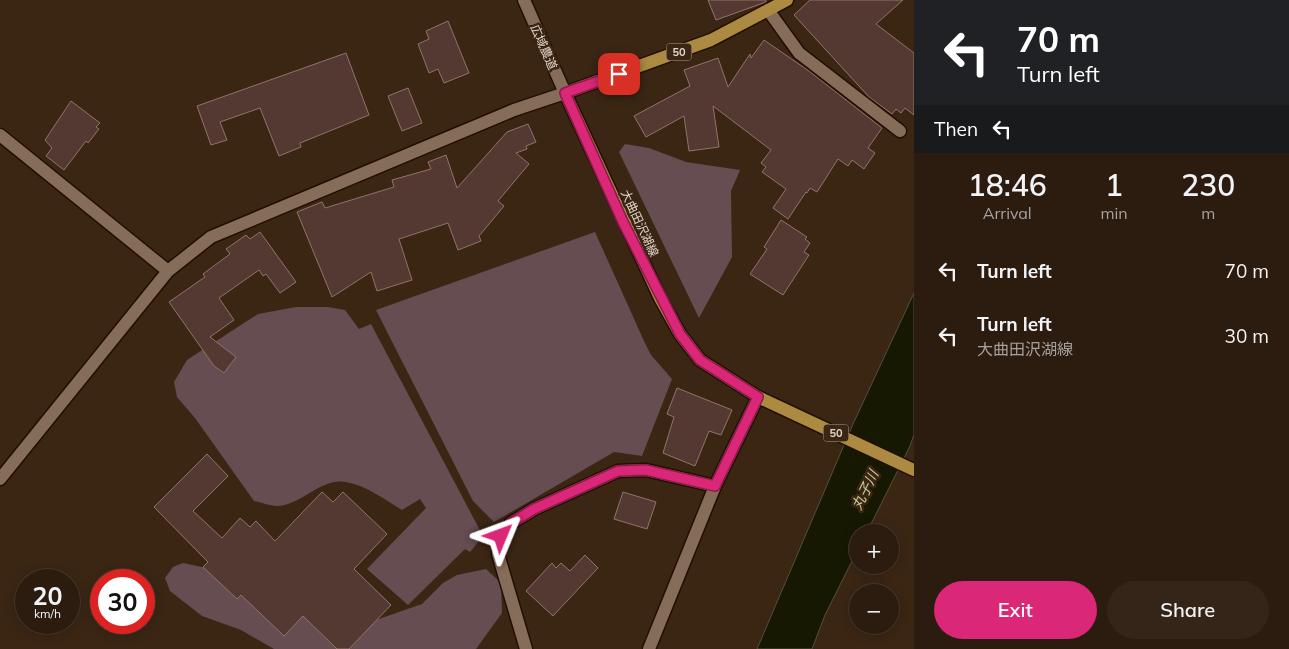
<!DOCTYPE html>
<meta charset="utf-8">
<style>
body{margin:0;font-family:Mulish,"Noto Sans JP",sans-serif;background:#342518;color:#f1f3f6;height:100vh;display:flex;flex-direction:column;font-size:19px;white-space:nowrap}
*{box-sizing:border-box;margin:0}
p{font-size:16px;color:#a6a19e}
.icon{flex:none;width:28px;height:28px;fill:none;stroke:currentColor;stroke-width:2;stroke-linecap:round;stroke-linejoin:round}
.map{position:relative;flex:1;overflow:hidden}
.side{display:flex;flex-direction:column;background:#2c1c0f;width:375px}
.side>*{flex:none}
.top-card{background:#202124;color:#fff;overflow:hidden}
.buttons{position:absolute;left:849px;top:524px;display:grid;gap:10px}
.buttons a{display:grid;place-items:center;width:50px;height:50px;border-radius:50%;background:#2c1c0f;box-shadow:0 2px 12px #0003,0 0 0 1px #483a2f;font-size:25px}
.speed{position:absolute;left:15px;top:569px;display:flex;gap:10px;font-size:25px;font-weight:700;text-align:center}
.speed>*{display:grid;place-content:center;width:65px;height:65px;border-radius:50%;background:#2c1c0f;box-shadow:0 2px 12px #0003,0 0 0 1px #483a2f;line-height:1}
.speed small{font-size:12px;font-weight:400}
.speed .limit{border:8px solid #d22;background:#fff;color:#111}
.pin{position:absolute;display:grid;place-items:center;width:42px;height:42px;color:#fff;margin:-21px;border-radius:10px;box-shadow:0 2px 8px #0006}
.me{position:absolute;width:55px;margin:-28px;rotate:46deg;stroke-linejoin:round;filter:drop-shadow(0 0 4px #0008)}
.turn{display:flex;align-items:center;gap:18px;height:105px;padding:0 20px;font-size:22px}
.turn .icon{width:65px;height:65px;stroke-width:2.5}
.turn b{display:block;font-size:35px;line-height:42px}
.then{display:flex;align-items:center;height:48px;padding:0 20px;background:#0003;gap:10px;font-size:19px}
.eta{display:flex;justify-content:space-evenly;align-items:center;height:85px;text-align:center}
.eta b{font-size:30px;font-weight:600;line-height:35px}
.primary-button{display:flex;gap:10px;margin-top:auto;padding:10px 20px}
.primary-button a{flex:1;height:58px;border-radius:30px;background:#db2777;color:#fff;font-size:20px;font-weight:600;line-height:58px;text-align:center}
.primary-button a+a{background:#342518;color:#f1f3f6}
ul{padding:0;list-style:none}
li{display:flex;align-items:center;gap:15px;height:65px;padding:0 20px}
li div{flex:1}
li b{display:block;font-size:19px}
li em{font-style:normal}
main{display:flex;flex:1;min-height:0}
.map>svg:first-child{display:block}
.green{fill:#664d51}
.water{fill:#161802;stroke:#53503d}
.building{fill:#543932;stroke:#93726a}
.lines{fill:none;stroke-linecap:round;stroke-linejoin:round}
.minor-casing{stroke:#220f00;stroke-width:15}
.tertiary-casing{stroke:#220f00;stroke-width:15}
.primary-casing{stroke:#220f00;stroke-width:15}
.minor{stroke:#866d59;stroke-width:12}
.tertiary{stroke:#866d59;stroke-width:12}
.primary{stroke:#ac8a41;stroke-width:12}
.route-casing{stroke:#8e194d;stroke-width:12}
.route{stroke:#db2777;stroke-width:9}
.labels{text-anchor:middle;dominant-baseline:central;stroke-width:5;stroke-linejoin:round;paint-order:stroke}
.shield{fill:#3b2614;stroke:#af9f92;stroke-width:1}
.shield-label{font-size:11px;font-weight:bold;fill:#e1d3c8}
.street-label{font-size:12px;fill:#e1d3c8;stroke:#3b2614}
.water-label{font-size:14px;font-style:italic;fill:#c6ce9a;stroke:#3b2614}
</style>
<main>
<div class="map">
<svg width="914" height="649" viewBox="0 0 914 649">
<rect width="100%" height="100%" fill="#3b2614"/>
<!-- green -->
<g class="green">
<path d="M625,144L649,148L686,162L740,170L731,191L732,257L699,318L619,152Z"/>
<path d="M595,232L644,341L651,355L672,379L642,456L614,452L494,522L473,501L376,310Z"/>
<path d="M296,307H328L345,310L359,329L371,324L483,536L470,552L465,549L408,605L367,569L426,508L420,499L402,510C385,500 366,485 346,482C321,477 302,505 277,506C270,506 261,502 254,501L195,418L177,397L174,382L187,360L258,314Z"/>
<path d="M183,563L234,574L376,620L422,604L443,583L457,575L486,569L501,583L502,613L476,649H274L241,630L202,616L170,591L165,578L173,567Z"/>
</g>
<!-- water -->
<path class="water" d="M914,293V435L909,448L867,532H858L857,551L825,615L812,649H757L853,424Z"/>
<!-- building -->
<g class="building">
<path d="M708,0H766V2L716,20Z"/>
<path d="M810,0H903L876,24L914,53V115L905,108L901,113L896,109L892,114L869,97L794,15Z"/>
<path d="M448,21L469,73L444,83L438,69L429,73L418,44L429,39L426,31Z"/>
<path d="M764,40L809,71L882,128L868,148L875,153L864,169L852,160L848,166L838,159L817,192L810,188L807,193L806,192L788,219L773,208L786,189L762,172L766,167L761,163L771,150L713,106L719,147L689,151L684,116L646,137L634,116L690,86L684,70L718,58L728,87L750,54L751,58Z"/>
<path d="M346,53L369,115L300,143L301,147L279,156L260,108L220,122L227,140L211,145L197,106Z"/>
<path d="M408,88L422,123L402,131L388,96Z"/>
<path d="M71,101L100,123L96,127L99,129L88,143L86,141L64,170L46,156L52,148L45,140Z"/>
<path d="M528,124L536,142L526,146L527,149L516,153L529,164L498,201L504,206L479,236L481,241L458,250L448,223L399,239L412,280L377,291L371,272L332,297L297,212L322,202L325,208L394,187L392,180L431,169L428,162L446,155L457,188L507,132Z"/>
<path d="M781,220L807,237L805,239L810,243L804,252L809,255L783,295L750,274L767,249L764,247Z"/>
<path d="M260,232L296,282L280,293L266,274L263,276L259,270L219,298L234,320L210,337L236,357L224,373L214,366L169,302L205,277L203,274L230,254L226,249L246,235L250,239Z"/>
<path d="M677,388L732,410L721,435L709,431L695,466L663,453L674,417L667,414Z"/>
<path d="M207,454L228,476L193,511L222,538L240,518L250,527L256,521L275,541L322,492L333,502L343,492L387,534L354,569L391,605L349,649H337L303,616L284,636L241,595L237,599L203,567L208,562L154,507Z"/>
<path d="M623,492L656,502L647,529L614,519Z"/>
<path d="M585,555L598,568L553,616L526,591L552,563L556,568L561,563L570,571Z"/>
</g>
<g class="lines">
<!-- minor casing -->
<g class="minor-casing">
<g id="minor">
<path d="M768,10L799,53L900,131"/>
<path d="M0,135L168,271"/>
<path d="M0,479L168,271L211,237L514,110L565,93"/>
<path d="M526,649L498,554L501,535L511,523L534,509L618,471L646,470L715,486"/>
<path d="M649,649L715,486L758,397"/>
</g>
</g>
<!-- tertiary casing -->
<g class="tertiary-casing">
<path id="tertiary" d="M524,0L565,93"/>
</g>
<!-- primary casing -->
<g class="primary-casing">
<path id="primary" d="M787,0L711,40L565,93L660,298L680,334L700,360L758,397L914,470"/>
</g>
<!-- minor -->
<use href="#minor" class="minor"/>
<!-- tertiary -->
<use href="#tertiary" class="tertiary"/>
<!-- primary -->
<use href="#primary" class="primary"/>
</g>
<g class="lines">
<!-- route casing -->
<g class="route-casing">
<path id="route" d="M501,536L511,523L534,509L618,471L646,470L715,486L758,397L700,360L680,334L623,222L565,93L619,74"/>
</g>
<!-- route -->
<use href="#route" class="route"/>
</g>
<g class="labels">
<!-- shield labels -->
<g class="shield">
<rect x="666.5" y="43.5" width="25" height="17" rx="4"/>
<rect x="823.5" y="424.5" width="25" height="17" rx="4"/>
</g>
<g class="shield-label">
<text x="679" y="52">50</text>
<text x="836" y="433">50</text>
</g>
<!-- street labels -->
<g class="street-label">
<text transform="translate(544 47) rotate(66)">広域農道</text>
<text transform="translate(640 223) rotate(65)">大曲田沢湖線</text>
</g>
<!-- water labels -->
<g class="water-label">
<text transform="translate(865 490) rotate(-64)">丸子川</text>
</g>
</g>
</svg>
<div class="buttons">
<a>+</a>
<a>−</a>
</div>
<div class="speed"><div>20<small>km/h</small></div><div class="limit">30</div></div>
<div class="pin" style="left:619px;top:74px;background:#d93025"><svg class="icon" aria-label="arrive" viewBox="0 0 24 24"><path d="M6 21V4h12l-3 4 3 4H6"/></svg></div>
<svg class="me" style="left:501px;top:536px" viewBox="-20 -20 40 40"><path d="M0-17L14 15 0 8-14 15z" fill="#db2777" stroke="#fff" stroke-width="4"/></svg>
</div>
<section class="side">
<div class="top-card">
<div class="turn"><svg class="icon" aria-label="left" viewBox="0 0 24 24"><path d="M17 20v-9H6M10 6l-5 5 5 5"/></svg><div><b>70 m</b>Turn left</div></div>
<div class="then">Then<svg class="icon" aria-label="left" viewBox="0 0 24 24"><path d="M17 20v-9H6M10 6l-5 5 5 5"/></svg></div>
</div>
<div class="eta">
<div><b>18:46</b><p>Arrival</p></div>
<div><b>1</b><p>min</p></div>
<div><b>230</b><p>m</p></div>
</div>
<ul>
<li><svg class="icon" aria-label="left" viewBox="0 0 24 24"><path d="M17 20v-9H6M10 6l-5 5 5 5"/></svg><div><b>Turn left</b></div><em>70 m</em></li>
<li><svg class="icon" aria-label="left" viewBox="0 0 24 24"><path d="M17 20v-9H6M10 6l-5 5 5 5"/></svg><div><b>Turn left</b><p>大曲田沢湖線</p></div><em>30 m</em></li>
</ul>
<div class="primary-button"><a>Exit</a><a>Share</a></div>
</section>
</main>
